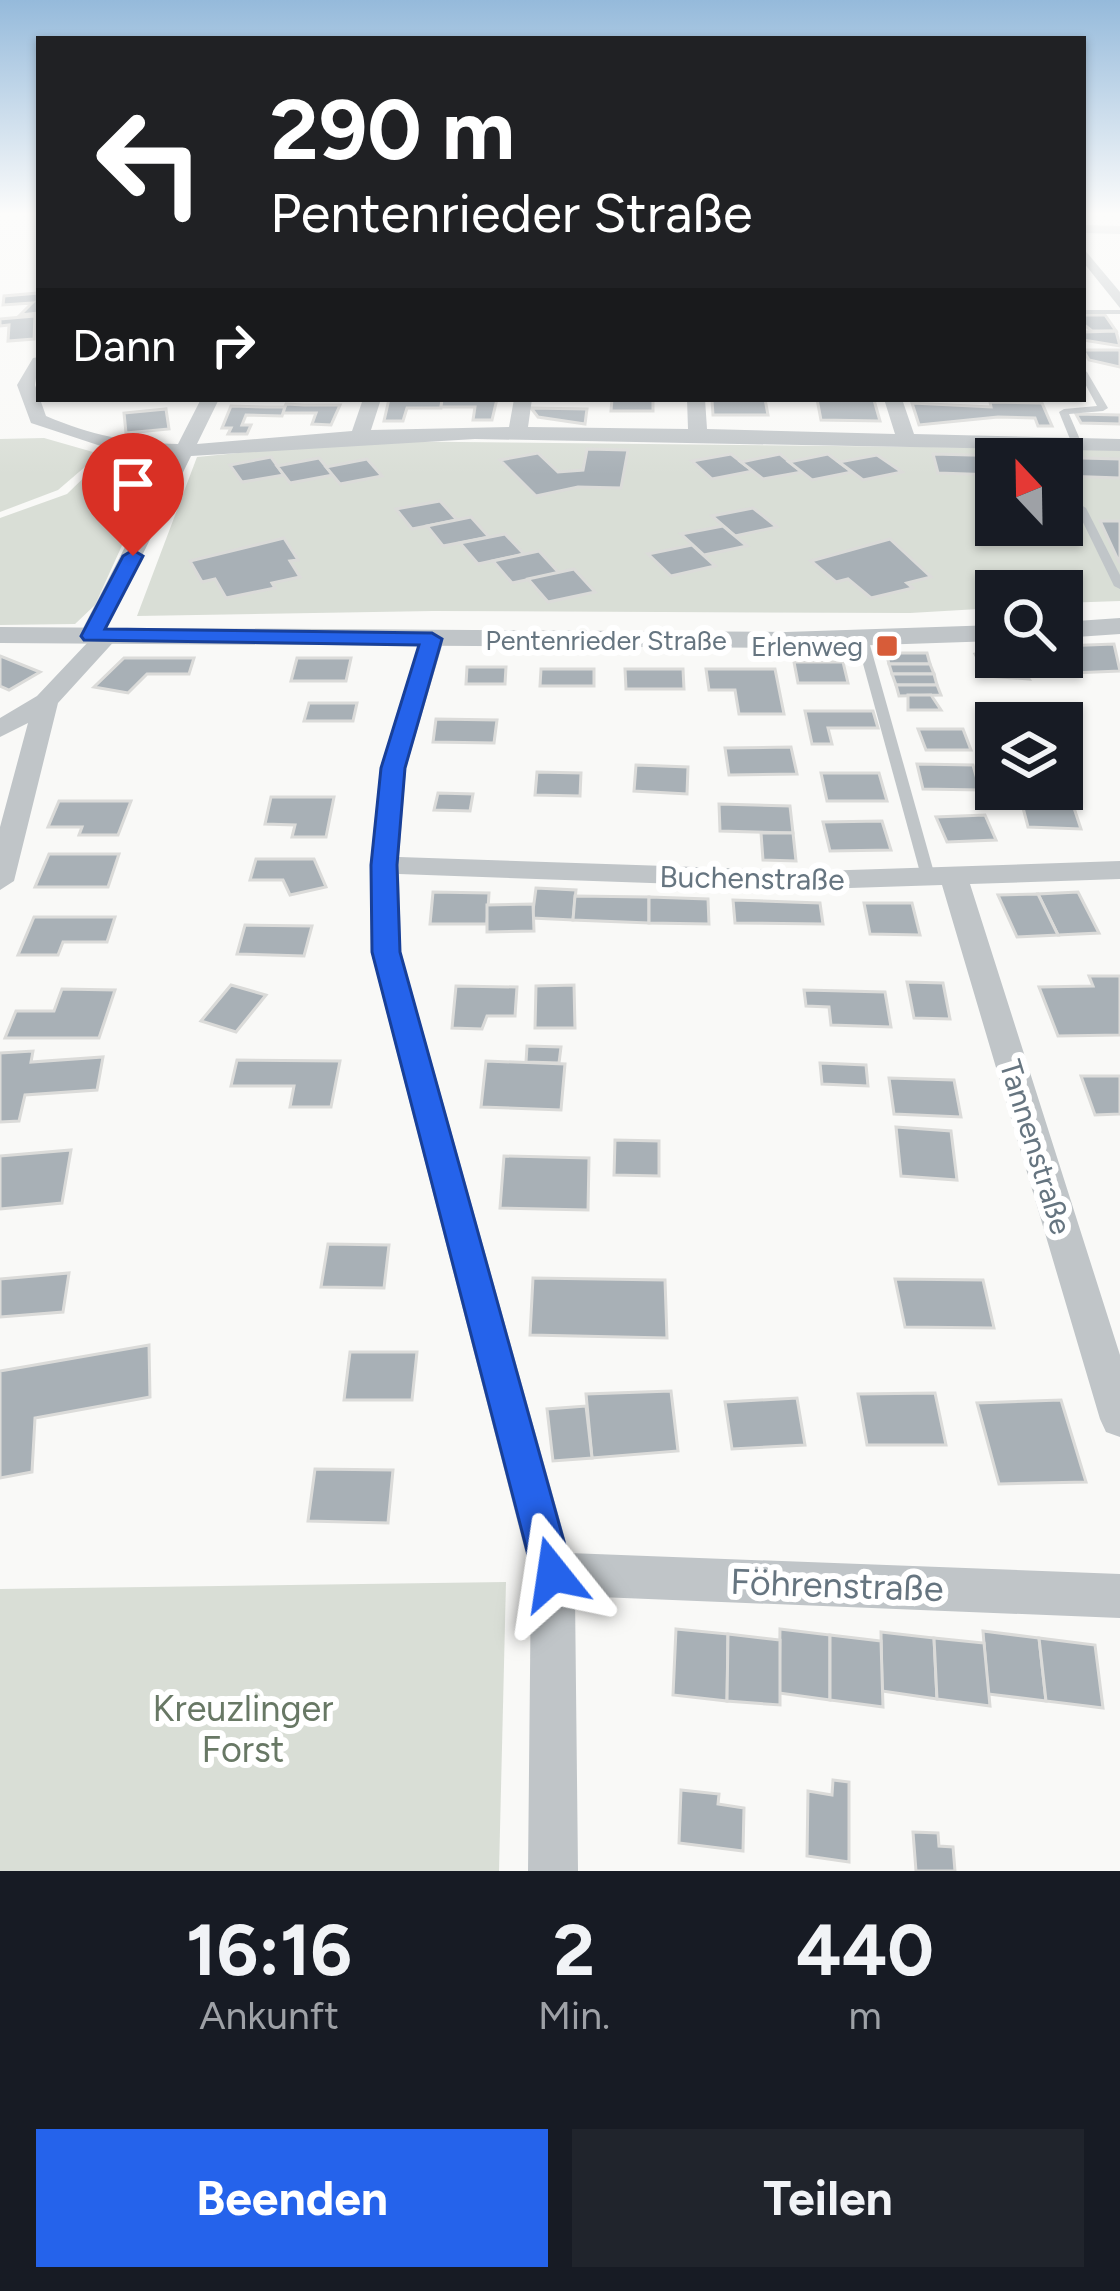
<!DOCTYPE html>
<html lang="de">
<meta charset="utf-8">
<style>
body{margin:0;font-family:Figtree,sans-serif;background:#20242c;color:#f1f3f6;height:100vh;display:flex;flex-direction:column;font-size:45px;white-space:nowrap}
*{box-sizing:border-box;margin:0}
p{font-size:39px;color:#9ea1a6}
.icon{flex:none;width:66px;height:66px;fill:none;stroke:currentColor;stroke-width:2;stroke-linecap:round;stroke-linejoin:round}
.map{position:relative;height:1871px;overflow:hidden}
.side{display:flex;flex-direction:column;background:#171b24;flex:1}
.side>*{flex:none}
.top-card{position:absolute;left:36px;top:36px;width:1050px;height:366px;border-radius:0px;box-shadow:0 3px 9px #0004;background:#202124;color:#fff;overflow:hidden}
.needle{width:78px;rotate:338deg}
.fabs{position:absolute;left:975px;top:438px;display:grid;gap:24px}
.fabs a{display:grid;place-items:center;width:108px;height:108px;border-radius:0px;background:#171b24;box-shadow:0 3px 9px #0004;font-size:60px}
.pin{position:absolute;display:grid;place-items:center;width:102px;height:102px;color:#fff;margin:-123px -51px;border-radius:50% 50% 50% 0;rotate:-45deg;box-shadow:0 0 12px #0007}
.pin .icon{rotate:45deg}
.me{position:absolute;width:132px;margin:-66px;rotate:345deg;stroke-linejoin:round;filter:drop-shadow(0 0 9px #0008)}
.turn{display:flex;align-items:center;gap:42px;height:252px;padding:0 36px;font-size:54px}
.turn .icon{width:156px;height:156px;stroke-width:2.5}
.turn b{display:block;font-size:84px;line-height:102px}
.then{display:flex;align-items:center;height:114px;padding:0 36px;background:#0003;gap:24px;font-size:45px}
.eta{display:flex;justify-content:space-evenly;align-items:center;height:204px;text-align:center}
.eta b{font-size:72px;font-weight:700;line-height:84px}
.button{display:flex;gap:24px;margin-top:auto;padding:24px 36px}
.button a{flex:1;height:138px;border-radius:0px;background:#2563eb;color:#fff;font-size:48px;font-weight:700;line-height:138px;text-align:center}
.button a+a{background:#20242c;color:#f1f3f6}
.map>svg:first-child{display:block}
.green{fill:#d9ded6;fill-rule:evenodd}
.building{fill:#a8b0b6;stroke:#dbdbd9;stroke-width:3}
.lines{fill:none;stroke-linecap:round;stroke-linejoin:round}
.service{fill:#c0c5c8;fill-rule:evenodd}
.minor{fill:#c0c5c8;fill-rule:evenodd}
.tertiary{fill:#c0c5c8;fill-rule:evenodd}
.route{fill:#2563eb;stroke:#184099;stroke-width:3}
.poi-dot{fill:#d75c39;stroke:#fff;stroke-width:4.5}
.labels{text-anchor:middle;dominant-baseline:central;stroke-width:12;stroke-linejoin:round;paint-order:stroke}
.far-street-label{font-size:27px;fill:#667580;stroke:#fff}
.far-poi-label{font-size:27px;fill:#667580;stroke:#fff;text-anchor:end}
.street-label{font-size:30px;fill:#667580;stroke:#fff}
.near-street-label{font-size:36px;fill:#667580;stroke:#fff}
.near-park-label{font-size:36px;fill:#687865;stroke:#fff}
</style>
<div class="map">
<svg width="1120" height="1871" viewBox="0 0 1120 1871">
<rect width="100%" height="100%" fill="#f9f9f7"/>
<!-- green -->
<g class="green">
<path d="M44,438L100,454L58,490L0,512V439Z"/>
<path d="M359,441L1120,449V601L1062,603V591H996V608L910,613L433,611L137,616L197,457ZM996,459H1062V525H996Z"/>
<path d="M116,454L158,466L95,605L75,624L0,625V518L67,494L106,456Z"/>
<path d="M506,1582L499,1871H0V1589Z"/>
</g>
<!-- building -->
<g class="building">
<path d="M39,293V313L20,315L32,303L3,305L4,296Z"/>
<path d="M1083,315H1105L1116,331H1092L1083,324Z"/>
<path d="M35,316L34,339L8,341L9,325L0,326V319Z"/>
<path d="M1116,331L1120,346L1083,340V332Z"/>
<path d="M1083,350H1120V367L1089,360Z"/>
<path d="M389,399H409L442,400L441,408H407L403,421H384Z"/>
<path d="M497,399L492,420H473L475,407H441L442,399Z"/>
<path d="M612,399H653V411H611Z"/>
<path d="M765,399L768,415H713L712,400Z"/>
<path d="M817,399L874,400L880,421L821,420Z"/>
<path d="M990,402L1042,403L1052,426H1038L1035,418L998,417L919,425L912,403L991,407Z"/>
<path d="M286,404L304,405H340L331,425L312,424L316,413H282Z"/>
<path d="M231,406L266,407H285L282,416L246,415L242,425H251L247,434H228L231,428H222Z"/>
<path d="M531,408L587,409L585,424L538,417Z"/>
<path d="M166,409L169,429L126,433L124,413Z"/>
<path d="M1076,414L1120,415V424L1081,423Z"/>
<path d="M587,449L628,450L621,488L578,487L536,496L500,460L538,453L558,472L583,470Z"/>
<path d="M731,454L753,471L712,479L692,461Z"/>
<path d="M780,454L802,472L763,479L741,462Z"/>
<path d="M828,454L852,472L812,480L789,462Z"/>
<path d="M933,454L1120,459V478L1062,476V459H996V475L938,473Z"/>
<path d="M877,455L902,472L863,480L839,462Z"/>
<path d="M271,457L284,475L242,482L230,465Z"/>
<path d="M319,458L333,475L290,483L277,466Z"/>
<path d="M367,459L382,476L340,484L326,467Z"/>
<path d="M440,501L457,520L412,529L396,509Z"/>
<path d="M753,508L777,527L735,536L712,516Z"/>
<path d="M471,517L489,537L443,546L427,526Z"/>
<path d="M1100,521H1120V562H1119Z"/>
<path d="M723,526L747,546L704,555L681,534Z"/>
<path d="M505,534L524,554L478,564L460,543Z"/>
<path d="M284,538L298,560L290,561L300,577L272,583L275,588L226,598L215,579L202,582L190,561Z"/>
<path d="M890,539L931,577L907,583L913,588L871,598L848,579L836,582L811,561Z"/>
<path d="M692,545L715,566L671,576L648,554Z"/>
<path d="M539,551L559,573L512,583L493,561Z"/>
<path d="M574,569L595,592L548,602L528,579Z"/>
<path d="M1114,644L1120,671L1072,673L1062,656V646Z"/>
<path d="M996,649V657H1013L1029,679L987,676L975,654Z"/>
<path d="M886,653H927L930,664H889Z"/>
<path d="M0,656L40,672L9,690L0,686Z"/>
<path d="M124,658H194L189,674H147L128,693L94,687Z"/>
<path d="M297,658H351L346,681H291Z"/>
<path d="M794,662H843L848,683H798Z"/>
<path d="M889,664H930L934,674H892Z"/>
<path d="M467,667H506L505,684H466Z"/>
<path d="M541,669H594V686H540Z"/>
<path d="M625,669H683L684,689H626Z"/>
<path d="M706,669H775L784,714H739L735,690H709Z"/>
<path d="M892,674H934L937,685H896Z"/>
<path d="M896,685H937L941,695L899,696Z"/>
<path d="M931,695L941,710H908V695Z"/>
<path d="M309,703H357L353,721H304Z"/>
<path d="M805,711H873L878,728H828L832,744H812Z"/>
<path d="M436,719L497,720L494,743L433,742Z"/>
<path d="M918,729H963L971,750H926Z"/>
<path d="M791,747L797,774L729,775L725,748Z"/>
<path d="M917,764L973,765L980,790L923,789Z"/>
<path d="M636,765L688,767L687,794L634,791Z"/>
<path d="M537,772L581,773L580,796L535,795Z"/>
<path d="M821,773H879L887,801H827Z"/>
<path d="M438,793L473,794L470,811L434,810Z"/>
<path d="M271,797H334L326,837H292L295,825L265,824Z"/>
<path d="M1021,800L1072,802L1081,829L1028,827Z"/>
<path d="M59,801H131L118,835H79L82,827H48Z"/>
<path d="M719,804L790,806L793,833L720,831Z"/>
<path d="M985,815L996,840L947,842L936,817Z"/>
<path d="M882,821L891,850L830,851L823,822Z"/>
<path d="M761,833H793L796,861L763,860Z"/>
<path d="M49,854H119L108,887H35Z"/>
<path d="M256,859H314L326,887L290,895L283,880H250Z"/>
<path d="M536,888L576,890L573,920L532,918Z"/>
<path d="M433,892L489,893L487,924H430Z"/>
<path d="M1078,892L1099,933L1058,935L1038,894Z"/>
<path d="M1038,894L1058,935L1017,937L998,895Z"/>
<path d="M575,896L649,897V923L573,920Z"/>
<path d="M649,897L708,899L709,924L649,923Z"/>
<path d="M733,900L820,903L823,924L735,923Z"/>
<path d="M864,903H912L920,935L870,934Z"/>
<path d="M533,904L534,931L487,932V905Z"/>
<path d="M34,917H115L107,942H63L58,955H18Z"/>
<path d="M245,925L312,926L304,956L237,954Z"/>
<path d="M1089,976H1120V1035L1058,1036L1039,987L1093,986Z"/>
<path d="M907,982L943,983L950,1019L914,1018Z"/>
<path d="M231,985L266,995L236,1032L201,1021Z"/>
<path d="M574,985L575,1028H535L536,986Z"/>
<path d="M456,986L517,987L515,1016H487L482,1029L452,1028Z"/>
<path d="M62,989L115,990L99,1038H5L16,1011H54Z"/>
<path d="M804,990L885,992L891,1027L831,1025L829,1007L806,1006Z"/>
<path d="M527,1046L561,1047L559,1063L526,1062Z"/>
<path d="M33,1051L31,1062L103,1057L97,1090L25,1095L19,1121L0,1122V1053Z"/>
<path d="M237,1060L340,1061L331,1107H290L294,1086H231Z"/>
<path d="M486,1061L565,1064L561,1110L481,1107Z"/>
<path d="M820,1063L866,1065L868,1086L822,1084Z"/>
<path d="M1081,1076H1120V1114L1095,1115Z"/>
<path d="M889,1078L954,1080L961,1117L894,1114Z"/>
<path d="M896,1127L951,1131L957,1180L901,1176Z"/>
<path d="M615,1140L659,1141V1176L614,1175Z"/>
<path d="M71,1150L62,1203L0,1209V1156Z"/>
<path d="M504,1156L589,1158L588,1210L500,1208Z"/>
<path d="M328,1244L389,1245L384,1288L321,1287Z"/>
<path d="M69,1273L63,1312L0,1317V1279Z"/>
<path d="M533,1278L665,1280L667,1338L530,1335Z"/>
<path d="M895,1279L983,1280L994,1328L905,1327Z"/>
<path d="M149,1345L150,1397L35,1418L32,1472L0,1478V1371Z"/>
<path d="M350,1352H417L412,1400H344Z"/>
<path d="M671,1391L678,1451L592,1458L586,1394Z"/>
<path d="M935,1393L946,1445H867L858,1394Z"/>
<path d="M797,1398L805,1445L732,1449L725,1402Z"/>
<path d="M1061,1400L1086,1482L999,1484L977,1403Z"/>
<path d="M586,1406L592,1458L553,1461L547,1409Z"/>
<path d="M315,1469L393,1470L388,1523L308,1521Z"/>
<path d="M676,1629L728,1634L727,1701L673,1695Z"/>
<path d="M780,1629L830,1635V1700L779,1693Z"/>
<path d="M983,1631L1039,1638L1046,1701L988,1694Z"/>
<path d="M881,1632L934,1638L937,1699L882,1691Z"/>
<path d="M728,1634L780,1640V1705L727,1701Z"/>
<path d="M830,1635L881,1641L883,1707L830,1700Z"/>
<path d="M934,1638L984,1643L990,1706L937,1699Z"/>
<path d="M1039,1638L1095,1645L1103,1708L1046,1701Z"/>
<path d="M833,1780L849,1782V1862L807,1856L808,1791L832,1795Z"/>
<path d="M681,1790L719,1794L718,1804L744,1808L743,1851L679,1843Z"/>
<path d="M913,1832L938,1833L939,1846L953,1847L955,1871H916Z"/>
</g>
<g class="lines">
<!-- service -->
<g class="service">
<rect x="1083" y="310" width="37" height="4"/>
<path d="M1083,369L1087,372L1108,408L1103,411L1069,414L1082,444L1077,447L1072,444L1059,412L1064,409L1097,406L1083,380Z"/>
<path d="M1081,505L1086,508L1120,575V589L1114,586L1076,508Z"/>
<path d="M862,634L868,638L935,876L933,879L928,880L921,876L856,638Z"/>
</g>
<!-- minor -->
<g class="minor">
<path d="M1083,225L1120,226V234L1083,233Z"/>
<path d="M1083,248L1120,292V308L1083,262Z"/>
<path d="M39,357L35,385L46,416C90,435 130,443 178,444L201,399H219L197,444L352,431L363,399H381L371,430L509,427L514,399H532L528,427L688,429L687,399H705L707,429L895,434L884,399H902L914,434L1120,439V451L475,439L191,456L106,629L119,636L58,703L14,881L0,890V827L28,723L0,737V718L37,696L88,642L79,636L172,456L113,450L31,423L17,385L33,358Z"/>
<path d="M432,632L444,639L406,768L399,857L819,871L1120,861V879L970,884L1120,1355V1437L1106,1432L1100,1419L942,885L819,889L399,874L401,952L569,1553L1120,1574V1618L575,1596L578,1871H528L531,1574L371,952L370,865L380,768L420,639Z"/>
</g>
<!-- tertiary -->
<g class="tertiary">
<path d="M1120,618V634L1062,638V622Z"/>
<path d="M996,625V641L786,648L0,643V627L786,632Z"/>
</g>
</g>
<!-- sky -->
<linearGradient id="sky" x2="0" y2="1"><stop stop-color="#95badb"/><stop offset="0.45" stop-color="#fcfcfb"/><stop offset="1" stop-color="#fcfcfb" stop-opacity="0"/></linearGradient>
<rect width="1120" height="475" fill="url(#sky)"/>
<!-- route -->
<path class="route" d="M133,550L143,556L105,629L432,633L442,639L405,768L397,865L400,952L573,1574L567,1588L553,1594L539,1588L533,1574L372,952L371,865L381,768L419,645L84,640L81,636L123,556Z"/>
<!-- markers -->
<rect class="poi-dot" x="875" y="634" width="24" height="24" rx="6"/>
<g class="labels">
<!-- far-street labels -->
<g class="far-street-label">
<text x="606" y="640">Pentenrieder Straße</text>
</g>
<!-- far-poi labels -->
<g class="far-poi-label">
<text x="863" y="646">Erlenweg</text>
</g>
<!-- street labels -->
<g class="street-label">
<text transform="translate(752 878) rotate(1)">Buchenstraße</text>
<text transform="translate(1036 1147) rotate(73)">Tannenstraße</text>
</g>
<!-- near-street labels -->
<g class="near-street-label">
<text transform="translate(837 1585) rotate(2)">Föhrenstraße</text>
</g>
<!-- near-park labels -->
<g class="near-park-label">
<text x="243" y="1708">Kreuzlinger<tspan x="243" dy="41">Forst</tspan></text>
</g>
</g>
</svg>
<div class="fabs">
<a><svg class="needle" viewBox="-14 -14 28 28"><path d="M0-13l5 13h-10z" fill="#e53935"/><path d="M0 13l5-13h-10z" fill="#9ea1a6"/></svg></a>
<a><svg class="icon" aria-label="search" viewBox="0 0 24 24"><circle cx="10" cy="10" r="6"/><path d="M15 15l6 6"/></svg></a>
<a><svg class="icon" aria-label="layers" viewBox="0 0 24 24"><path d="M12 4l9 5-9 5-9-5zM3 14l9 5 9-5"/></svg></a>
</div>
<div class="pin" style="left:133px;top:556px;background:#d93025"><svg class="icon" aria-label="arrive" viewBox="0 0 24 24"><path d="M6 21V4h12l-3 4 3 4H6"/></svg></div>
<svg class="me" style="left:553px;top:1574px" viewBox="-20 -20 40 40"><path d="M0-17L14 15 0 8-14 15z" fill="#2563eb" stroke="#fff" stroke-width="4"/></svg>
<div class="top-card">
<div class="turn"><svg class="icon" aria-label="left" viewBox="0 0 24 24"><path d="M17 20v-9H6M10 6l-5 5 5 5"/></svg><div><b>290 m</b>Pentenrieder Straße</div></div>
<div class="then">Dann<svg class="icon" aria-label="right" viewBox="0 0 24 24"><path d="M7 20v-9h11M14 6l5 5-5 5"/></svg></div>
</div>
</div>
<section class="side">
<div class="eta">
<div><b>16:16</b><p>Ankunft</p></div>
<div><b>2</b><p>Min.</p></div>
<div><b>440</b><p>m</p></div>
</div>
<div class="button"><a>Beenden</a><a>Teilen</a></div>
</section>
